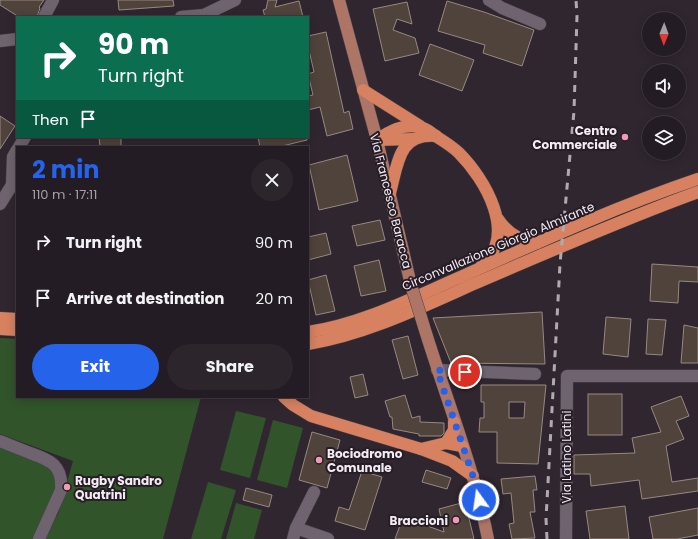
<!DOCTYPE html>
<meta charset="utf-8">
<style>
body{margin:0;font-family:Poppins,sans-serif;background:#2c252c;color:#f1f3f6;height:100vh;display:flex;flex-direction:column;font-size:15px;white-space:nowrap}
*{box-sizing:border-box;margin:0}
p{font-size:13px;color:#a3a1a6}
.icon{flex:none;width:22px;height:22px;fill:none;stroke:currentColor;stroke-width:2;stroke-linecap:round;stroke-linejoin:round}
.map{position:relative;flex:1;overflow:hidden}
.panel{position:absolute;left:16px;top:146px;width:293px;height:252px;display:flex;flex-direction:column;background:#241c24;border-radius:0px;box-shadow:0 2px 10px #0003,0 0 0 1px #413a41}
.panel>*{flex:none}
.hud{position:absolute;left:16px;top:16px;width:293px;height:122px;border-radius:0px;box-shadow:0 2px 10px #0003,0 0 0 1px #413a41;background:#0b6e4f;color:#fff;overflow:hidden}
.needle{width:26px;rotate:181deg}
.buttons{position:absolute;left:642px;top:12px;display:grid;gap:8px}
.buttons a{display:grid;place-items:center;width:44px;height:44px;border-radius:50%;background:#241c24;box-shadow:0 2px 10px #0003,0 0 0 1px #413a41;font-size:20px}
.pin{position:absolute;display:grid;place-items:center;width:34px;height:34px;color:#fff;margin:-17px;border:2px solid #fff;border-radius:50%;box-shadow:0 1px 4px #0007}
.me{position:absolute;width:44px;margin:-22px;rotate:346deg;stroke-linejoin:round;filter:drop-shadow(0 0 3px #0008)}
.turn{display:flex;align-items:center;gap:14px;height:84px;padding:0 16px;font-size:18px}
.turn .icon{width:52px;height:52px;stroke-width:2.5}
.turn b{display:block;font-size:28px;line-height:34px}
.then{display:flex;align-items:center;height:38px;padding:0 16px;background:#0003;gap:8px;font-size:15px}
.round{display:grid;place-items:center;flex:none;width:42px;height:42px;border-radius:21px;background:#2c252c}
.summary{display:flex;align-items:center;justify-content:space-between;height:68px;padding:0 16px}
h1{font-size:24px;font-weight:700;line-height:30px;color:#2563eb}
.cta{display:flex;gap:8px;margin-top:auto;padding:8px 16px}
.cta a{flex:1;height:46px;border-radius:24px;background:#2563eb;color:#fff;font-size:16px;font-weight:700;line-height:46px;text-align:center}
.cta a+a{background:#2c252c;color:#f1f3f6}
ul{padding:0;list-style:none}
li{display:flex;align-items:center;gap:12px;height:56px;padding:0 16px}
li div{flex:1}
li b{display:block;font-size:15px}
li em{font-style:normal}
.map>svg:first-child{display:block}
.green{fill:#31542b}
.building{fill:#50433b;stroke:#978980;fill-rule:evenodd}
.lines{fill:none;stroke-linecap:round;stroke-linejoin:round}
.minor-casing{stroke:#4c444c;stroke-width:13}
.major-casing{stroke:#4c444c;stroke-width:13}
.highway-casing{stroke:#4c444c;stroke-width:13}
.minor{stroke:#6e636e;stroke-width:12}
.major{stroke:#ad7566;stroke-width:12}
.highway{stroke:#d78160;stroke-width:12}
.rail{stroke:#b1a9b1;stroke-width:3;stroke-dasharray:7 7;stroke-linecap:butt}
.major-bridge-casing{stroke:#4c444c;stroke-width:13;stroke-linecap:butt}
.major-bridge{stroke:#ad7566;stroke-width:12}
.route{stroke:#2563eb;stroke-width:7;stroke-dasharray:0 12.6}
.poi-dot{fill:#f09ab6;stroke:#261d26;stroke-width:1.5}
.labels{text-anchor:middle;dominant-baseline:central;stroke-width:4;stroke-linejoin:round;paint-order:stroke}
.poi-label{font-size:12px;font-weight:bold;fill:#f2ebf2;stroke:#261d26;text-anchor:end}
.street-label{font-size:12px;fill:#f2ebf2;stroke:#261d26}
</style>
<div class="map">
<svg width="698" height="539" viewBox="0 0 698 539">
<rect width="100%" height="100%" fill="#302630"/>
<!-- green -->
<g class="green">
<path d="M0,338L17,339V397H201L163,539H43L58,514L73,461L0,434Z"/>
<path d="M236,411L266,418L250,478L220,470Z"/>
<path d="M273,420L303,428L287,488L257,480Z"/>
<path d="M0,441L49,460L61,477L39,539H0Z"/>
<path d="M208,482L236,490L221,539H191Z"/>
<path d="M236,503L262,510L254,539H226Z"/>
</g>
<!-- building -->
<g class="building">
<path d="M0,0H44L39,7L40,8L37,17H19L0,5Z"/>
<path d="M118,0H173L174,6L119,10Z"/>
<path d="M268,0H277L275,7L299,1L303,17H265L263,10L266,9Z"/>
<path d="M447,1L484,12L534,30L522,66L483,53L485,45L438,31Z"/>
<path d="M407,2L412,24L397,19L393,30L415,38L419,53L385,61L373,9Z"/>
<path d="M326,32L344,113L349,111L353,129L327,136L320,107L308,110V96L313,95L308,74L314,72L308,46V36Z"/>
<path d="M430,44L474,60L462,91L419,75Z"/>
<path d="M0,116L15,126L0,149Z"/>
<path d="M99,137H121V147H100Z"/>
<path d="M258,137H307V140L278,147H260Z"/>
<path d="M347,155L358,201L319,210L309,165Z"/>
<path d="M380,220L385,240L357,246L352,226Z"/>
<path d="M326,233L331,254L308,260V237Z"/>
<path d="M379,260L386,291L361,296L354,266Z"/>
<path d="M652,264L698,267V282L679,281L678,303L650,301Z"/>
<path d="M326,275L335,311L316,315L308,280Z"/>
<path d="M542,312L545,364L451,363L433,318Z"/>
<path d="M606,317L631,319L628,357L603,354Z"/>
<path d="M648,319L666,320L662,355L646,354Z"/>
<path d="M684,325L698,328V363H681Z"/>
<path d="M408,336L418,375L403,379L392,340Z"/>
<path d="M363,374L368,395L355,398L350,377Z"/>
<path d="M481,385H546L538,464L497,463V432H479L480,418H484V402H481ZM509,402H525L524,418H509Z"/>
<rect x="588" y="394" width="34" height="41"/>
<path d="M405,395L412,418L420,416V422L444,423V433L441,436H419V434L393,429L392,417H390L385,401Z"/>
<path d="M681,396L689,416L676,421L684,439L666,446L672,482L698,478V491L642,499L639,480L591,486L590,474H574V455L635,453L632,438L661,432L651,407Z"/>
<path d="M312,432L340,440L327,488L299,480Z"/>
<path d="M426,470L451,478L447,489L422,482Z"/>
<path d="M362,471L382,477L365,530L335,521L339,507L349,510Z"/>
<path d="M535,476L537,490H533L535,512H530L535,538L512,539L509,524L514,523L511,493L503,494L501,479Z"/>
<path d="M246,488L272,495L269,507L243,500Z"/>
<path d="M465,502L474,539H395L403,517L444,532L439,509Z"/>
<path d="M625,506L629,539H590L586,511Z"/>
<path d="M698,508V535L677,539H653L649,517Z"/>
</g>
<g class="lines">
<!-- minor casing -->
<g class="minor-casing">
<g id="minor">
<path d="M489,0L502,8L540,24"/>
<path d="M44,17L53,0"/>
<path d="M181,17L204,15L235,0"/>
<path d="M0,41L17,39"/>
<path d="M19,147L25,137"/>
<path d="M0,204L12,185L13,157L17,150"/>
<path d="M437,370L535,374"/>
<path d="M0,441C10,445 20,449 30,453C50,460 63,465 61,490L39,539"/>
<path d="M296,528L314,492"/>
<path d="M293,539L296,528L328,539"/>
<path d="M566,539L567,376H698"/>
</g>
</g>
<!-- major casing -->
<g class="major-casing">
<g id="major">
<path d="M339,0L377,140L411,285"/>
<path d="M421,317C443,391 473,463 488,539"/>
</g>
</g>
<!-- highway casing -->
<g class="highway-casing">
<g id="highway">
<path d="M363,90L420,126"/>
<path d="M377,140C390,131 402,124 419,127C427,128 431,133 437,137C445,142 453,147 459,153C485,179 518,235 482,265"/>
<path d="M377,140L413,139"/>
<path d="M390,193C398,164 398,133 436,136"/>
<path d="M498,219C507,233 520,241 537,243"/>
<path d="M0,318L17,319"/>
<path d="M0,329L17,330"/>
<path d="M308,332C363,324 414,297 465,275C541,241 618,206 698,179"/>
<path d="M308,344C367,334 422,307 476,283C549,252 623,219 698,192"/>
<path d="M284,397L293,405L311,416L421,449L452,461L473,476"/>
<path d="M446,443L462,446L463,448"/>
<path d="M421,449L446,443L454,430V422"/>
</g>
</g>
<!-- minor -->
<use href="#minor" class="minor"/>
<!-- major -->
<use href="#major" class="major"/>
<!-- highway -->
<use href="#highway" class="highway"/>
<!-- rail -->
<path class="rail" d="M547,539L546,519L560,264L574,111L577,16L576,0"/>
<!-- major-bridge casing -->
<g class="major-bridge-casing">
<path id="major-bridge" d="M411,285L421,317"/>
</g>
<!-- major-bridge -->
<use href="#major-bridge" class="major-bridge"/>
</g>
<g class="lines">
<!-- route -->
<path class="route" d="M465,372L437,370L473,476L479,500"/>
</g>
<!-- markers -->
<g class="poi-dot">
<circle cx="625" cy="137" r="4"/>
<circle cx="319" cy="460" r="4"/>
<circle cx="67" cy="487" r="4"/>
<circle cx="456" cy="520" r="4"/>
</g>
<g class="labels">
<!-- poi labels -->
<g class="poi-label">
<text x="617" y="130">Centro<tspan x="617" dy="14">Commerciale</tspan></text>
<text x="327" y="453" text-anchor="start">Bociodromo<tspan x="327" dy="14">Comunale</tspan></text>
<text x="75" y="480" text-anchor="start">Rugby Sandro<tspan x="75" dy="14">Quatrini</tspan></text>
<text x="448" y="520">Braccioni</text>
</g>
<!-- street labels -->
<g class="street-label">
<text transform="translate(391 201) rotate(76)">Via Francesco Baracca</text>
<text transform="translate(498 246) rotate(-23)">Circonvallazione Giorgio Almirante</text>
<text transform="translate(566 457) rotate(-90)">Via Latino Latini</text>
</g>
</g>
</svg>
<div class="buttons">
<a><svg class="needle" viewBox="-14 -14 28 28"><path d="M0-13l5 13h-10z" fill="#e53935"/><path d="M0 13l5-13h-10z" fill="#a3a1a6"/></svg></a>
<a><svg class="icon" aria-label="sound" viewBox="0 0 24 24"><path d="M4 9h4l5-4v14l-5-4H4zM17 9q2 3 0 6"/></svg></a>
<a><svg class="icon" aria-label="layers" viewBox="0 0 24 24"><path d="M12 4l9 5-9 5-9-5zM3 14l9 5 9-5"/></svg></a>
</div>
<div class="pin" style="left:465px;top:372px;background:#d93025"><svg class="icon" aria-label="arrive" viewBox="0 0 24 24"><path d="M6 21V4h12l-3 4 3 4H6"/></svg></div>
<svg class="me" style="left:479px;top:500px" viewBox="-20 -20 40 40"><circle r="17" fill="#2563eb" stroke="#fff" stroke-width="3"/><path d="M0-11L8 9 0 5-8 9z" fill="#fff"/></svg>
<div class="hud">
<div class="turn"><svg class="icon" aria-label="right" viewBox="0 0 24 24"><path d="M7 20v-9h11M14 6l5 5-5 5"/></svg><div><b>90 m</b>Turn right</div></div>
<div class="then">Then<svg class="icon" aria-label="arrive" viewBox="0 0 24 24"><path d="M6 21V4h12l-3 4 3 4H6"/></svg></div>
</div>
<section class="panel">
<div class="summary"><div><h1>2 min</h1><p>110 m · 17:11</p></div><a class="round"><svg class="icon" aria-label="close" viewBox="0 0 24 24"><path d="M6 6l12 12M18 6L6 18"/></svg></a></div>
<ul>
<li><svg class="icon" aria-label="right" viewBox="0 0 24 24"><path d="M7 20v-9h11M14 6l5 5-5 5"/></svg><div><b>Turn right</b></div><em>90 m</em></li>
<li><svg class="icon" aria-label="arrive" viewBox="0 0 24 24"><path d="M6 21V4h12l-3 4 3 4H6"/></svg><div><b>Arrive at destination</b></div><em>20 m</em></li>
</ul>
<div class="cta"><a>Exit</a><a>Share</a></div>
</section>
</div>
